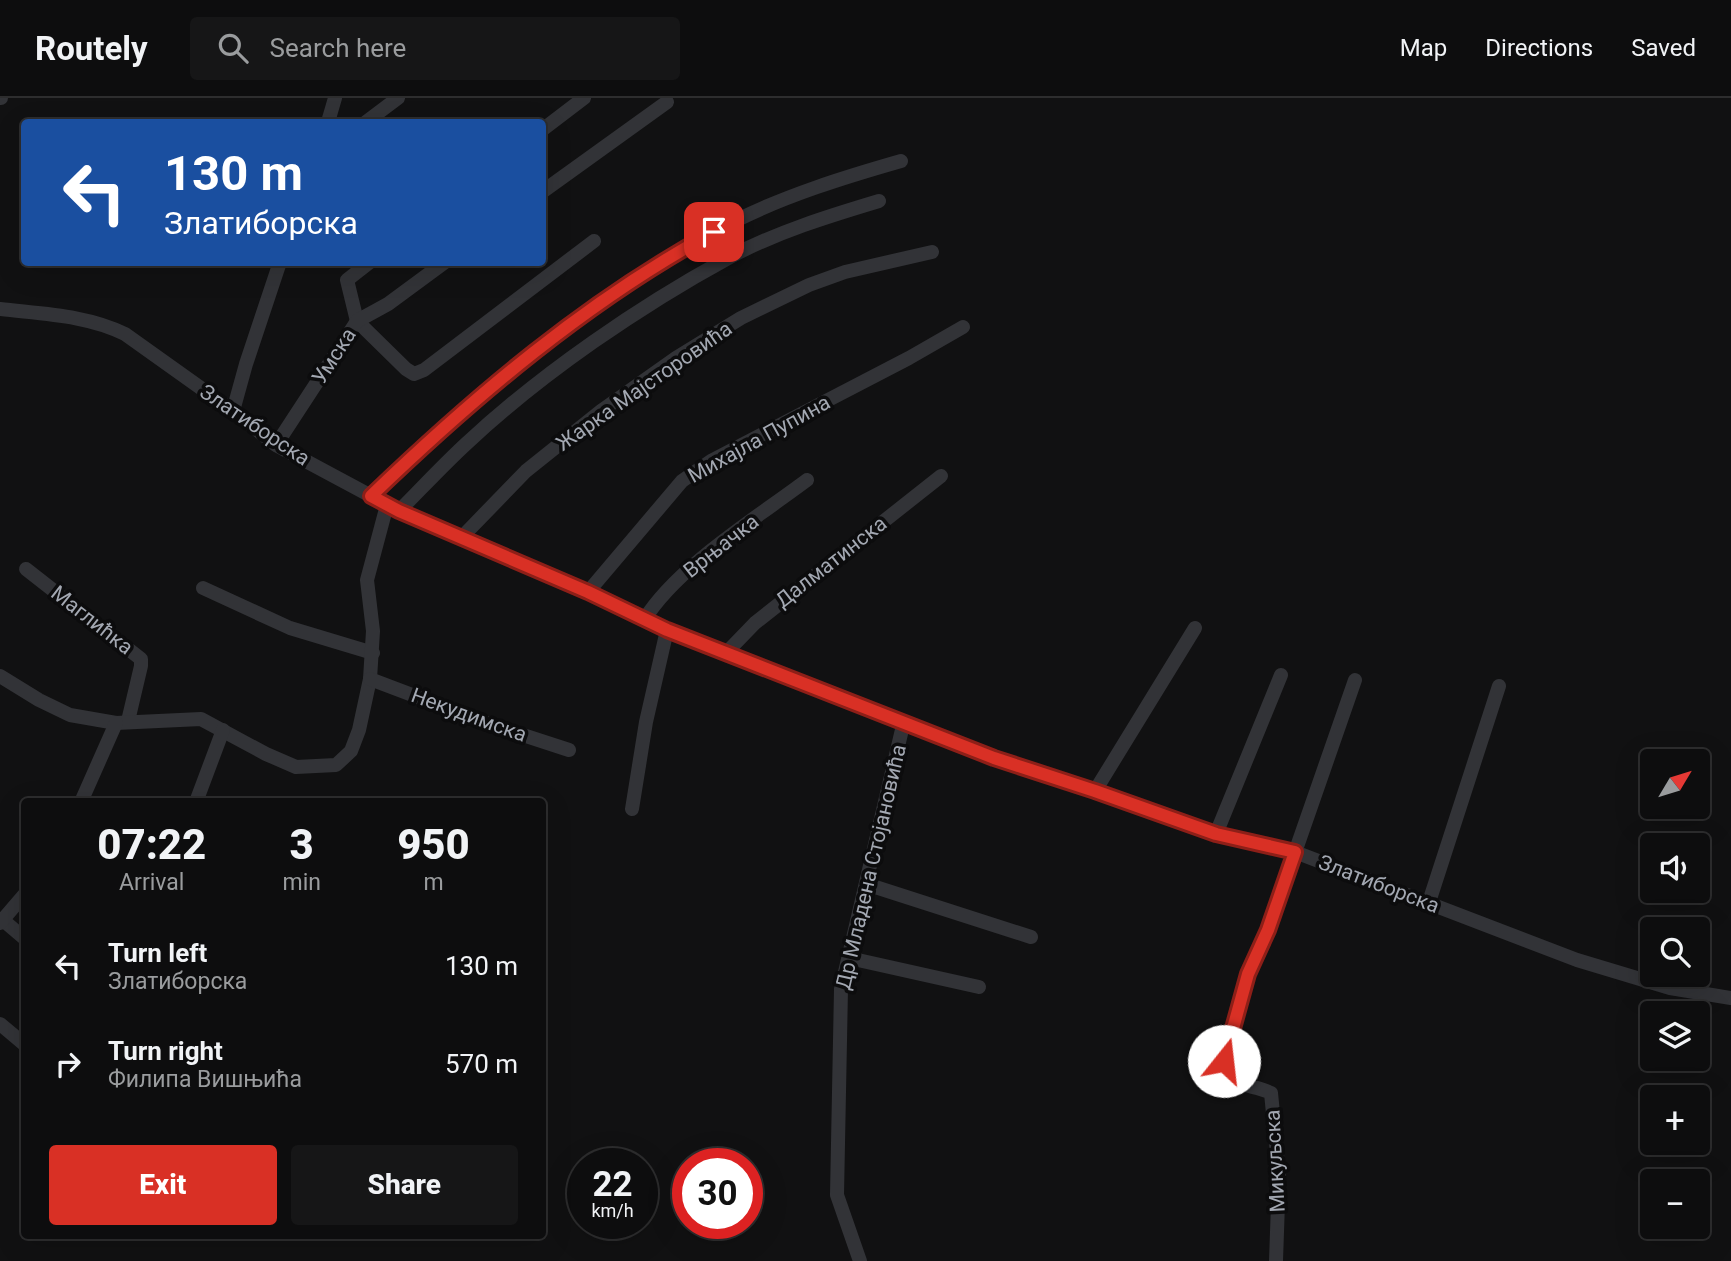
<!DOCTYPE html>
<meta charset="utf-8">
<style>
body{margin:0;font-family:Roboto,sans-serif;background:#161617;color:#f1f3f6;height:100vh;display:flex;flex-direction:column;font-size:26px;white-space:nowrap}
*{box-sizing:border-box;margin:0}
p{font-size:23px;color:#9a9c9e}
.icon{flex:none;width:38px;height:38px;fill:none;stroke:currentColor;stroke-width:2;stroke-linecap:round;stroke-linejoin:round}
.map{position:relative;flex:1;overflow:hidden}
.drawer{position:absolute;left:21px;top:700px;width:525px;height:441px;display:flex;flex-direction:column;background:#0d0d0e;border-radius:7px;box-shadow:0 7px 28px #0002,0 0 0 2px #2d2d2e}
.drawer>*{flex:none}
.top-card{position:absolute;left:21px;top:21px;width:525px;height:147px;border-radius:7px;box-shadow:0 7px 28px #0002,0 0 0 2px #2d2d2e;background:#1a4fa0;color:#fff;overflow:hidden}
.needle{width:46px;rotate:52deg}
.controls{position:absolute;left:1640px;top:651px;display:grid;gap:14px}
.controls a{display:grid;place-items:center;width:70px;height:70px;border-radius:7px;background:#0d0d0e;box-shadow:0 7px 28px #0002,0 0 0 2px #2d2d2e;font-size:35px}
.speed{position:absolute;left:567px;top:1050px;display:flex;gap:14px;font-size:35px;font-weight:700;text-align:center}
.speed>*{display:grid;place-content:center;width:91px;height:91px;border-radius:50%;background:#0d0d0e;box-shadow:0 7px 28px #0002,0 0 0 2px #2d2d2e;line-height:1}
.speed small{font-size:18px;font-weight:400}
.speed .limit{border:10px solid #d22;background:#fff;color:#111}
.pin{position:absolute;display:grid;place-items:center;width:60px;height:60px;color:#fff;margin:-30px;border-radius:14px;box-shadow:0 4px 10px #0006}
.me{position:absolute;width:77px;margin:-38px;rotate:16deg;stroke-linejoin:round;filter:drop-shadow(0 0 5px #0008)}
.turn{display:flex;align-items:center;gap:24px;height:147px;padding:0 28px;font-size:32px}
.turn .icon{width:91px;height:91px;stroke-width:2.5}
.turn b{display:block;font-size:49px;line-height:60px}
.eta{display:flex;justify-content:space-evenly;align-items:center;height:119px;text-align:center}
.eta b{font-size:42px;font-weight:800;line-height:49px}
.button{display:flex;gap:14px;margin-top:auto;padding:14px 28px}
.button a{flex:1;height:80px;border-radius:7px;background:#d93025;color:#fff;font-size:28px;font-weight:800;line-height:80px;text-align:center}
.button a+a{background:#161617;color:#f1f3f6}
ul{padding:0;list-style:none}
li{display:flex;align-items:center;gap:21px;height:98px;padding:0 28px}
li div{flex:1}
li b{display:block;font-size:26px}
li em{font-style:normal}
header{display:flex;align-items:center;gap:42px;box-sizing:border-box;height:98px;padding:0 35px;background:#0d0d0e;border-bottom:2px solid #2d2d2e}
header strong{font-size:33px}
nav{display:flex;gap:38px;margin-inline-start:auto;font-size:24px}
.search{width:490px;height:63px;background:#161617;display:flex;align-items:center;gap:18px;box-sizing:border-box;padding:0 24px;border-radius:7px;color:#9a9c9e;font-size:26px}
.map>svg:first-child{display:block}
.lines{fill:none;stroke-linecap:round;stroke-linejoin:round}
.minor{stroke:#323337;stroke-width:14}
.route-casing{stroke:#8d1f18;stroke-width:18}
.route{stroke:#d93025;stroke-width:12}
.labels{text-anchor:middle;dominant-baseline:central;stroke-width:7;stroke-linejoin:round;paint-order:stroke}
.street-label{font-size:21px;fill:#a3a8b2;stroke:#0c0c0d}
</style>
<header>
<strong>Routely</strong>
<div class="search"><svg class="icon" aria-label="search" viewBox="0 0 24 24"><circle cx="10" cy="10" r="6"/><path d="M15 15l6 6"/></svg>Search here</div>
<nav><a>Map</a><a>Directions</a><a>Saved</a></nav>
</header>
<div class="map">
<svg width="1731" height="1163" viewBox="0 0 1731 1163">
<rect width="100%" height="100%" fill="#111112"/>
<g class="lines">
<!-- minor -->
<g class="minor">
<path d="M0,0H1"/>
<path d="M328,24L335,0"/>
<path d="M366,24L398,0"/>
<path d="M542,32L584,0"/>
<path d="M542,94L667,4"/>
<path d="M370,164L347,182L357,223L406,271L414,276L424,272L594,143"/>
<path d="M0,211C42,216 87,217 125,236L233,313L276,347L399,413L588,494L667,532L994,660L1095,693L1216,736L1295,754L1577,862L1670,890L1731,900"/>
<path d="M233,313L246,266L280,164"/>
<path d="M276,347L357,223L388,206L445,164"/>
<path d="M371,398C480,293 600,191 735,123C787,97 845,79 901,63"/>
<path d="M399,413C422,390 443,367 467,345C542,275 640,208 730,159C777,134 829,118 879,103"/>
<path d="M462,439L526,373L601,313L676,260L741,220L809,187L845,174L932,154"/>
<path d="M26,471L141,561V568L128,623"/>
<path d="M203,490L290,530L373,555"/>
<path d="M588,494L682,383L711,363L909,260L963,229"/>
<path d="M644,522C678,468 755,421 807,382"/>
<path d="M726,555L755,525L941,378"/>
<path d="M0,578L39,602L70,617L116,625L201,621L266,656L296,669L336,667L351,653L359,632L370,581L373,533L367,482L387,407"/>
<path d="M370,581L489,626L569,652"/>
<path d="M1095,693L1195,530"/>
<path d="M81,704L116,625"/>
<path d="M196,704L223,632"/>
<path d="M632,711L646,624L667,532"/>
<path d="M1216,736L1281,577"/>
<path d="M866,786L1031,839"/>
<path d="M1429,804L1499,588"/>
<path d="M3,822L24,840"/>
<path d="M0,825L24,797"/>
<path d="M849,860L979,889"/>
<path d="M0,926L24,946"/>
<path d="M860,1163L837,1097L841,891L904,623"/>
<path d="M1276,1163L1279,1076L1271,995C1255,987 1242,990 1227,978L1224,963L1248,876L1268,832L1355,582"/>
</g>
</g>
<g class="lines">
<!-- route casing -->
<g class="route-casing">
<path id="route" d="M714,134C587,203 475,298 371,398L399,413L588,494L667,532L994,660L1095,693L1216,736L1295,754L1268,832L1248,876L1224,963"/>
</g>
<!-- route -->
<use href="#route" class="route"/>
</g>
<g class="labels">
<!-- street labels -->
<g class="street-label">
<text transform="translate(334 258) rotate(-57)">Умска</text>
<text transform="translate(644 288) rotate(-35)">Жарка Мајсторовића</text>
<text transform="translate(255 327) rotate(34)">Златиборска</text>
<text transform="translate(759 341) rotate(-29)">Михајла Пупина</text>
<text transform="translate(721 448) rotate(-38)">Врњачка</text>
<text transform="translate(831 464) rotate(-38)">Далматинска</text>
<text transform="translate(92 522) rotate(38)">Маглићка</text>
<text transform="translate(469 617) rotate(20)">Некудимска</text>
<text transform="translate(871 769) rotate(-77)">Др Младена Стојановића</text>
<text transform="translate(1379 786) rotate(21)">Златиборска</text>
<text transform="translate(1275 1063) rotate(-93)">Микуљска</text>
</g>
</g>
</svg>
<div class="controls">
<a><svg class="needle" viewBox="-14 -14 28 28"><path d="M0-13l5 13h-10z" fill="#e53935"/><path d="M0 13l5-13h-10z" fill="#9a9c9e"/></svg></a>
<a><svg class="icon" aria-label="sound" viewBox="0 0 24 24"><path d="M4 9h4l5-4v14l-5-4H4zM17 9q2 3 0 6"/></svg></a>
<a><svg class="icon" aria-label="search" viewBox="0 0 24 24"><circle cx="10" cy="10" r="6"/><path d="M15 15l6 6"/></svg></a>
<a><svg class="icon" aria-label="layers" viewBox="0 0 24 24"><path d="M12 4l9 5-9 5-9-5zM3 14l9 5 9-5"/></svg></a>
<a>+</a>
<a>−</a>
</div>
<div class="speed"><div>22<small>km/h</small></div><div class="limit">30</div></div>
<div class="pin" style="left:714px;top:134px;background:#d93025"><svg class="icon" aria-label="arrive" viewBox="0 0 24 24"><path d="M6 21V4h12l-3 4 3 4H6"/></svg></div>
<svg class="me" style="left:1224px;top:963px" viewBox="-20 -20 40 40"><circle r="19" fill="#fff"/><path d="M0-13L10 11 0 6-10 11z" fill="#d93025"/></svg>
<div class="top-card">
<div class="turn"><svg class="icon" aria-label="left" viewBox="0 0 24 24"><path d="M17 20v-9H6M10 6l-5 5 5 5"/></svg><div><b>130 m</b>Златиборска</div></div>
</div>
<section class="drawer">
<div class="eta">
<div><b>07:22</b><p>Arrival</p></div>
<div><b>3</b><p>min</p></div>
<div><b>950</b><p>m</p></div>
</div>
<ul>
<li><svg class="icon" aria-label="left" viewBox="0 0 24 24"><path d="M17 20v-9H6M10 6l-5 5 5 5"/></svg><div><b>Turn left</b><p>Златиборска</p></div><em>130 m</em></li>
<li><svg class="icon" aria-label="right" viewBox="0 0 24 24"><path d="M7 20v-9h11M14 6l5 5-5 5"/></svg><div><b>Turn right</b><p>Филипа Вишњића</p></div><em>570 m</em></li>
</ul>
<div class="button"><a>Exit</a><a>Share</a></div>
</section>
</div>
